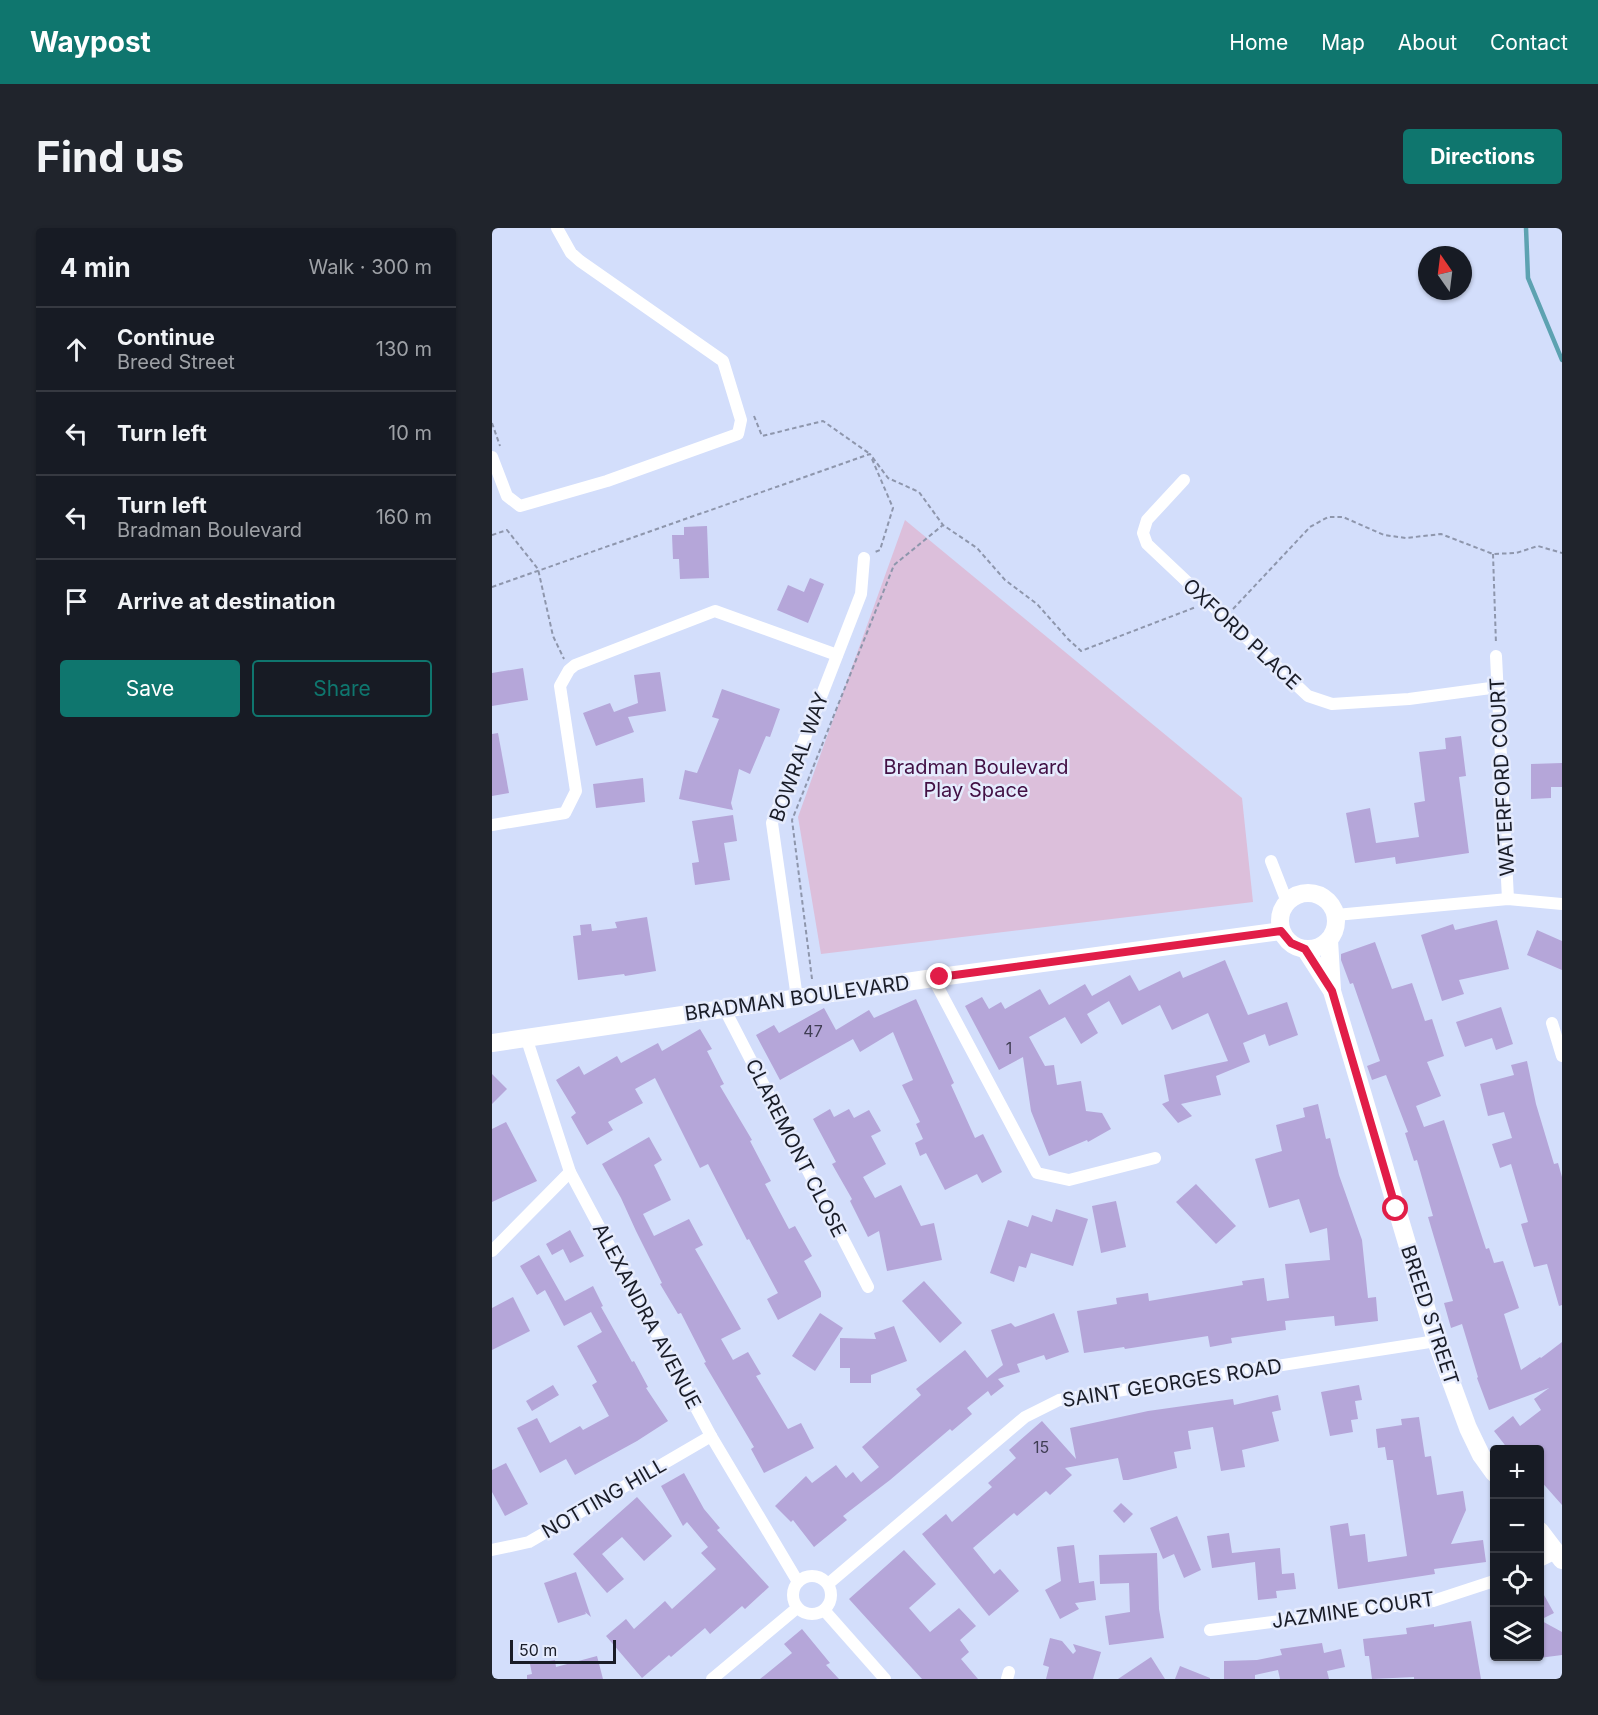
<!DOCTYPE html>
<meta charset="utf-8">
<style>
:root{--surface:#171b24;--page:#20242c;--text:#f1f3f6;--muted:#9ea1a6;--line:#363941;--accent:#0f766e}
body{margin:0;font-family:Inter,sans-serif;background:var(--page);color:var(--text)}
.controls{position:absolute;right:18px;bottom:18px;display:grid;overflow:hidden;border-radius:6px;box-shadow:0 2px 4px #0004}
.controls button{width:54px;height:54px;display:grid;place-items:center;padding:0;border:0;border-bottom:2px solid var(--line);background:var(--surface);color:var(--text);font:30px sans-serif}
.compass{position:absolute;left:926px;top:18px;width:54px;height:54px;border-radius:50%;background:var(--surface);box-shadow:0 2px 4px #0004;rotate:346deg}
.scale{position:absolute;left:18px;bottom:15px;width:106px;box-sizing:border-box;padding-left:6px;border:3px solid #191c27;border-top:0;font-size:16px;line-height:21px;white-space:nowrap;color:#191c27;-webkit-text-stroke:4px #e5ebfd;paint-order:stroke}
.stop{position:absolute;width:18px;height:18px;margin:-14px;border:4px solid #e11d48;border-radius:50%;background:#fff}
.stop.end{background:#e11d48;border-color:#fff;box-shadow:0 2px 6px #0008}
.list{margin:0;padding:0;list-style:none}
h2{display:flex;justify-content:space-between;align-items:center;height:78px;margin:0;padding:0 24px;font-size:26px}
h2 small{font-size:20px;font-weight:400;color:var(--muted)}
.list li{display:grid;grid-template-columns:39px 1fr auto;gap:18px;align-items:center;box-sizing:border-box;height:84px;padding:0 24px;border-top:2px solid var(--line)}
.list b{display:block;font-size:22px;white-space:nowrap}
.list p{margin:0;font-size:20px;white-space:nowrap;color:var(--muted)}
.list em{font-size:20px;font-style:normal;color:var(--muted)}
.actions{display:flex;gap:12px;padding:18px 24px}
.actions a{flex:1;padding:14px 0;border:2px solid var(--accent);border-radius:6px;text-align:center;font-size:21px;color:var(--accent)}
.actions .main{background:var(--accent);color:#fff}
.icon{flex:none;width:33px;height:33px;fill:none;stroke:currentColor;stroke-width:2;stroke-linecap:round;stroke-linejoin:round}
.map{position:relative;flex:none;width:1070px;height:1451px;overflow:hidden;border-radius:6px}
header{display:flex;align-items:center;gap:36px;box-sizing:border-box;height:84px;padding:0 30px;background:var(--accent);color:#fff}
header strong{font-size:28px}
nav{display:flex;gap:33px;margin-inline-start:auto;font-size:21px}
.intro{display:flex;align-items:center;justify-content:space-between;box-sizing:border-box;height:144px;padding:0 36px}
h1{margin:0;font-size:42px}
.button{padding:15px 27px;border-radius:6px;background:var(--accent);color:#fff;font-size:21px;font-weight:700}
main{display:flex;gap:36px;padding:0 36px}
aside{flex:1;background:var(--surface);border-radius:6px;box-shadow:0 2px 4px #0004}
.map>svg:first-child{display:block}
.green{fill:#dcbfdb}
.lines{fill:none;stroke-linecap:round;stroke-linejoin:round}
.stream{stroke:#5da2b1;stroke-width:4.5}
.building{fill:#b5a6d9}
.path{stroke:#8e96ac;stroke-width:2;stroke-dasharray:4.5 3;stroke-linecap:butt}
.street{stroke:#fff;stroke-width:12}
.secondary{stroke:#fff;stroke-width:18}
.route{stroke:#e11d48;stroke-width:8}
.labels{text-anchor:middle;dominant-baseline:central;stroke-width:5;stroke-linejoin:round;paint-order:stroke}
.number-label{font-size:16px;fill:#403e54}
.street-label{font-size:20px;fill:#191c27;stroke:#e5ebfd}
.park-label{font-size:20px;fill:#421044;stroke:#e5ebfd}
</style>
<header>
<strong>Waypost</strong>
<nav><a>Home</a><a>Map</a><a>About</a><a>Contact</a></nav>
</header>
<div class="intro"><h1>Find us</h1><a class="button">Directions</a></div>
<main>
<aside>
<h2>4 min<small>Walk · 300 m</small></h2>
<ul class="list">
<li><svg class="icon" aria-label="ahead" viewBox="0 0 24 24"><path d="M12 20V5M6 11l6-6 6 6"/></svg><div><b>Continue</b><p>Breed Street</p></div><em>130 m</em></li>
<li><svg class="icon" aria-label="left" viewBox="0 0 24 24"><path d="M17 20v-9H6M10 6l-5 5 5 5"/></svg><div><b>Turn left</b></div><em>10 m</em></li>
<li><svg class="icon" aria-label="left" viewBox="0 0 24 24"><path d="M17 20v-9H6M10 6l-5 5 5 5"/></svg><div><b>Turn left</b><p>Bradman Boulevard</p></div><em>160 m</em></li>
<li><svg class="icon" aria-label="arrive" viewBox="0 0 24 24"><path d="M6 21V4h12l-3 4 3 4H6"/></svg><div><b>Arrive at destination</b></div></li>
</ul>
<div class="actions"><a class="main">Save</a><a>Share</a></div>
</aside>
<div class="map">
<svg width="1070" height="1451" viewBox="0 0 1070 1451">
<rect width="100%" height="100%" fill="#d3defb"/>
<polygon class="green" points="413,292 750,570 761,674 329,726 306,589"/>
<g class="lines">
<polyline class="stream" points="1034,0 1036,50 1070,132"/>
</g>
<g class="building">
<polygon points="215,298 217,350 188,351 187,331 181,331 180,307 192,307 192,299"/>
<polygon points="318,350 332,356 316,395 285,382 296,357 312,364"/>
<polygon points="31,440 36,472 0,478 0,445"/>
<polygon points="168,444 174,483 136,489 142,504 104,518 91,485 118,475 122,484 146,475 142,447"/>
<polygon points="230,461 288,481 278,509 274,508 258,546 247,541 239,575 241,582 187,571 193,542 205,545 227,491 220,489"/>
<polygon points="6,505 17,565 0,568 0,506"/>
<polygon points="969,508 974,548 967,549 977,625 904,636 903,629 863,635 854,585 878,580 884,615 927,609 922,575 933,573 927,524 954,521 953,510"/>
<polygon points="1070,535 1070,559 1059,559 1059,570 1039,571 1039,536"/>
<polygon points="151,550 153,574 104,580 101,556"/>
<polygon points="241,587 245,613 232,615 238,652 203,657 200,635 207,634 200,593"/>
<polygon points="155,689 164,743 133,748 132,746 86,752 81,708 89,707 88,697 99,696 100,703 125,700 123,694"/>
<polygon points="1005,692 1017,741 967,752 972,766 950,773 929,707 961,696 963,702"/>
<polygon points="1045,702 1070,713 1070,742 1035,727"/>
<polygon points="883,714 900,761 920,755 933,793 940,791 952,828 935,834 949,868 924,878 932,899 952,892 994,1021 997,1020 1002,1035 1011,1033 1027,1080 1012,1086 1029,1142 1048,1129 1049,1130 1070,1114 1070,1277 1047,1251 1047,1221 1016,1221 1002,1203 1021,1188 1028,1198 1049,1182 1042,1171 1057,1160 997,1182 985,1150 986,1149 970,1096 959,1100 952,1075 961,1073 936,989 941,988 925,932 922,933 913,905 916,904 894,847 880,852 875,838 888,833 861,755 858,756 849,732 849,726"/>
<polygon points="733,732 756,787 795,774 806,807 777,818 773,806 751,815 758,834 724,848 729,867 689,876 700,888 686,895 670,876 677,873 672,847 736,833 716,785 680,802 668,777 630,797 617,773 595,786 606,805 589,816 573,789 537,809 553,838 562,837 565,857 589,853 594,883 610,885 619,901 596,914 595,912 557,928 539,883 531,829 507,842 473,778 490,769 497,781 509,774 513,781 548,761 557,777 593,756 600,768 638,747 647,763 688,743 691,750"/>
<polygon points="424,771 462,855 459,857 483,910 491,906 510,944 490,955 485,946 453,962 434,925 428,928 423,915 431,911 424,896 428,894 410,857 421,852 401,804 368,824 361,811 288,852 264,807 282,797 287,805 332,780 344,802 377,782 382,790"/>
<polygon points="1009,779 1021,816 1004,822 1000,810 973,819 964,794"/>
<polygon points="208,801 220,821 215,823 232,856 228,858 260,912 258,913 279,953 273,956 297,1001 303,998 320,1028 312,1033 329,1064 329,1069 286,1092 275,1071 286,1065 257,1011 255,1012 216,936 208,940 163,850 143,861 151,875 116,894 121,902 95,917 79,889 84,885 64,852 87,838 92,847 125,828 129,835 166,815 170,823"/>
<polygon points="1035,833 1044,876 1062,936 1066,935 1070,949 1070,1077 1067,1078 1055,1036 1042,1039 1029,996 1036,994 1019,936 1008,940 1000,916 1020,910 1012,884 996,888 988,856 1022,847 1019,837"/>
<polygon points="0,846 15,861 0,876"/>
<polygon points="826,876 834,911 838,910 847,947 870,1012 876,1070 884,1069 886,1093 843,1098 842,1088 793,1093 794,1102 739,1110 740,1115 718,1119 716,1108 633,1121 632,1119 592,1125 585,1083 625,1076 624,1070 656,1065 657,1073 751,1057 750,1053 772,1050 775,1073 797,1070 793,1036 838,1032 835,1000 818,1005 807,971 777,980 763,931 790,923 784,897 813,889 811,880"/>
<polygon points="338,881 342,889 357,881 362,890 377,882 389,903 379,908 394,936 371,949 383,970 409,957 429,998 442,995 450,1032 395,1043 387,1003 376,1009 358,973 360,971 340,936 344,934 321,891"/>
<polygon points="14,894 45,953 0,974 0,901"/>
<polygon points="157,909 170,932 162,937 179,972 151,986 162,1008 197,991 211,1017 203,1021 249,1101 229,1111 241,1132 256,1124 269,1146 264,1148 296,1201 309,1195 322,1220 272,1245 259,1221 262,1219 212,1135 214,1134 189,1085 186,1086 168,1056 170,1055 144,1003 129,970 110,936"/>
<polygon points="704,956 744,998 724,1016 684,974"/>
<polygon points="624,973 634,1019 609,1025 600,978"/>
<polygon points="564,981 596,991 581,1038 539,1025 534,1040 527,1038 522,1054 498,1045 516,992 536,999 540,987 560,994"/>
<polygon points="78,1002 92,1028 78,1035 71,1021 60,1027 54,1016"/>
<polygon points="47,1027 73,1073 101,1058 111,1078 109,1079 140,1134 142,1133 156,1159 154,1160 176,1193 145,1213 83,1247 74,1231 48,1245 25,1200 45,1190 58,1215 88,1198 91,1202 117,1188 100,1157 105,1154 85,1118 110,1104 99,1084 72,1098 53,1062 45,1067 28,1038"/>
<polygon points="432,1053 470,1095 448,1115 410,1073"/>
<polygon points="21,1069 38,1103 0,1122 0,1080"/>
<polygon points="328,1085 351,1100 323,1143 300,1128"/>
<polygon points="562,1085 577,1124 554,1132 552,1127 525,1136 528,1144 506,1151 512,1158 499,1168 496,1163 475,1180 480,1186 460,1203 458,1201 398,1252 351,1288 355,1292 322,1319 301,1292 299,1294 283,1278 314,1248 320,1255 344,1237 354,1250 361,1244 369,1254 387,1239 370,1219 429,1167 424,1161 473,1122 495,1150 511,1137 499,1102 519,1095 523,1099"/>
<polygon points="402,1098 415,1133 379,1147 379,1155 358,1155 358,1140 348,1140 348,1110 384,1111 382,1105"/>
<polygon points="61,1157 67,1167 40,1183 34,1173"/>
<polygon points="867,1157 870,1172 863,1173 866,1191 859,1192 861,1204 838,1208 829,1164"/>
<polygon points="786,1167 789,1182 780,1184 787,1213 750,1222 753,1239 729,1243 721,1199 696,1203 699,1221 682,1224 685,1240 636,1252 631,1252 626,1230 573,1240 580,1247 558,1267 554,1263 525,1288 522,1285 481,1320 502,1346 508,1341 527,1363 497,1388 430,1306 454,1286 460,1294 500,1259 496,1255 524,1230 517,1222 550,1193 584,1231 578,1200 656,1183 741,1171 742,1177"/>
<polygon points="927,1189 933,1229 939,1228 945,1267 971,1263 974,1282 959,1316 991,1312 994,1334 942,1341 943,1346 846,1361 838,1298 856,1295 858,1308 873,1306 876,1334 915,1328 901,1232 895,1232 893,1219 886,1220 884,1201 910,1197 909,1191"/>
<polygon points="14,1235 36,1276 13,1288 0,1264 0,1242"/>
<polygon points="192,1245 212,1281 228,1300 225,1302 277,1359 253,1381 250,1378 218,1406 213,1400 179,1429 177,1427 150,1450 114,1408 134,1391 142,1401 173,1373 180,1381 224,1341 209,1325 216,1319 195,1294 191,1298 169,1258"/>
<polygon points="145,1269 180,1308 152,1333 130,1309 110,1326 132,1351 115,1365 81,1326"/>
<polygon points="629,1275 641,1286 632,1295 621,1283"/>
<polygon points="685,1288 709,1342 692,1350 682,1326 671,1331 658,1300"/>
<polygon points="737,1305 740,1325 788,1320 790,1346 802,1345 804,1361 784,1363 785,1370 766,1372 763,1334 720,1340 715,1308"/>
<polygon points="582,1317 587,1355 602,1353 604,1372 583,1375 587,1381 568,1391 553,1362 569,1353 565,1319"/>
<polygon points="412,1322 444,1356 417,1380 438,1404 467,1380 484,1398 468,1412 477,1424 469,1431 486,1451 430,1451 357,1371"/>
<polygon points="665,1325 667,1381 672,1410 617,1417 613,1388 638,1384 637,1355 608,1356 607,1327"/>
<polygon points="84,1344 99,1389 93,1384 94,1386 66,1395 52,1355"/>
<polygon points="1047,1358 1062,1385 1048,1392 1070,1404 1070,1427 1047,1430"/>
<polygon points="979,1393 989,1451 922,1451 922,1449 880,1451 877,1428 873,1428 871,1411 915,1406 914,1400 942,1396 942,1399"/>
<polygon points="310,1401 338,1435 334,1437 347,1451 268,1451 300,1425 292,1416"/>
<polygon points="558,1410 570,1413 581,1426 584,1423 581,1416 609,1424 601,1451 554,1451 557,1439 551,1437"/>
<polygon points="830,1415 832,1425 849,1421 853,1439 835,1443 837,1451 788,1451 786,1442 763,1447 763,1451 732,1451 732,1433 765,1432 790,1427 788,1421"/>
<polygon points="105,1428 111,1451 35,1451 35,1447 40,1446 38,1436 63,1432 64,1439"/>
<polygon points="659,1429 673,1451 626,1451"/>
<polygon points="688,1438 718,1450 718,1451 683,1451"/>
</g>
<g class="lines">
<g class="path">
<polyline points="262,188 270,208 331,193 378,226"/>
<polyline points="0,195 8,218"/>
<polyline points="380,231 401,280 388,322 383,324"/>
<polyline points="0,307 15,302 46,341 61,408 72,431"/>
<polyline points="1001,326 1004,416"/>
<polyline points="0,359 378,226 396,250 427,264 451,297 485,320 513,352 545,376 576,411 589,423 704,379"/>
<polyline points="741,381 818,299 836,289 851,289 892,307 914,310 949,306 1001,326 1024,325 1046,318 1070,325"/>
<polyline points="320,751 300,592 402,337 451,297"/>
</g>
<g class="street">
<polyline points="0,229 15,268 28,278 115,253 246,206 249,192 231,133 88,33 79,25 65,0"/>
<polyline points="692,252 655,292 651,305 655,316 816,468 840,476 917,471 1006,459"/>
<polyline points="1004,428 1016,671"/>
<polyline points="0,597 73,585 84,563 68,458 77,442 83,437 223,383 345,427"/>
<polyline points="779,633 795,674"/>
<polyline points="844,687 1016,671 1070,676"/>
<polyline points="441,750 545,945 577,952 663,930"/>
<polyline points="305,770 280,595 369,366 372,330"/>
<polyline points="232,780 376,1059"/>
<polyline points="1060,795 1070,828"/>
<polyline points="34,809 78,944 219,1208 306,1354"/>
<polyline points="0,1023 78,944"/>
<polyline points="0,1322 37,1314 219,1208"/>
<polyline points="1048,1333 1064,1325"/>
<circle cx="320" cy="1367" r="19"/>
<polyline points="336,1356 533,1189 567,1172 944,1113"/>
<polyline points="332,1382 393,1451"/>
<polyline points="718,1402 941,1373 1002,1353"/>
<polyline points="220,1451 305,1380"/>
<polyline points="515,1451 517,1444"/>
</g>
<g class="secondary">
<circle cx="816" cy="693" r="28"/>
<polyline points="837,712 840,762"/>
<polyline points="813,721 840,763 944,1113 976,1200 989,1227 1002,1245"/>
<polyline points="0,815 448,749 789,703"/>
<polyline points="1048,1303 1070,1332"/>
</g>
</g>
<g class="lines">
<polyline class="route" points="448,749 789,703 799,715 813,721 840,763 904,981"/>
</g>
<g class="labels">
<g class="number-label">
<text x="321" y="803">47</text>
<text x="517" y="820">1</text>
<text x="549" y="1219">15</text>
</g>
<g class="street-label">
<text transform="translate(750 406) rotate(43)">OXFORD PLACE</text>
<text transform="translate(307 529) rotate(-70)">BOWRAL WAY</text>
<text transform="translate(1010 549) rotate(-93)">WATERFORD COURT</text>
<text transform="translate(305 770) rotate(-8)">BRADMAN BOULEVARD</text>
<text transform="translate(304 920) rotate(63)">CLAREMONT CLOSE</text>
<text transform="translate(938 1087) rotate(72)">BREED STREET</text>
<text transform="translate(155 1088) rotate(62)">ALEXANDRA AVENUE</text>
<text transform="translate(680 1155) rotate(-9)">SAINT GEORGES ROAD</text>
<text transform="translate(112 1270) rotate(-30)">NOTTING HILL</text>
<text transform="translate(861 1382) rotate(-8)">JAZMINE COURT</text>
</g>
<g class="park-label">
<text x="484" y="539">Bradman Boulevard<tspan x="484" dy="23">Play Space</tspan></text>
</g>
</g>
</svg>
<div class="controls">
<button>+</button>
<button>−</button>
<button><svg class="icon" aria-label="locate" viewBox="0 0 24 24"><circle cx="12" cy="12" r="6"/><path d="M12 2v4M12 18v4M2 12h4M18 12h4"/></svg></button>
<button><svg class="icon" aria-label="layers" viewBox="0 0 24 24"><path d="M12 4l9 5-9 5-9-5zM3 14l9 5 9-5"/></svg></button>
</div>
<svg class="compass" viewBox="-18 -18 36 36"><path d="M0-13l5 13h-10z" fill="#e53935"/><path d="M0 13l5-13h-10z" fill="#9ea1a6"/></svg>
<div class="scale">50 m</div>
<div class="stop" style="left:904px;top:981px"></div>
<div class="stop end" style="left:448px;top:749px"></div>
</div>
</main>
